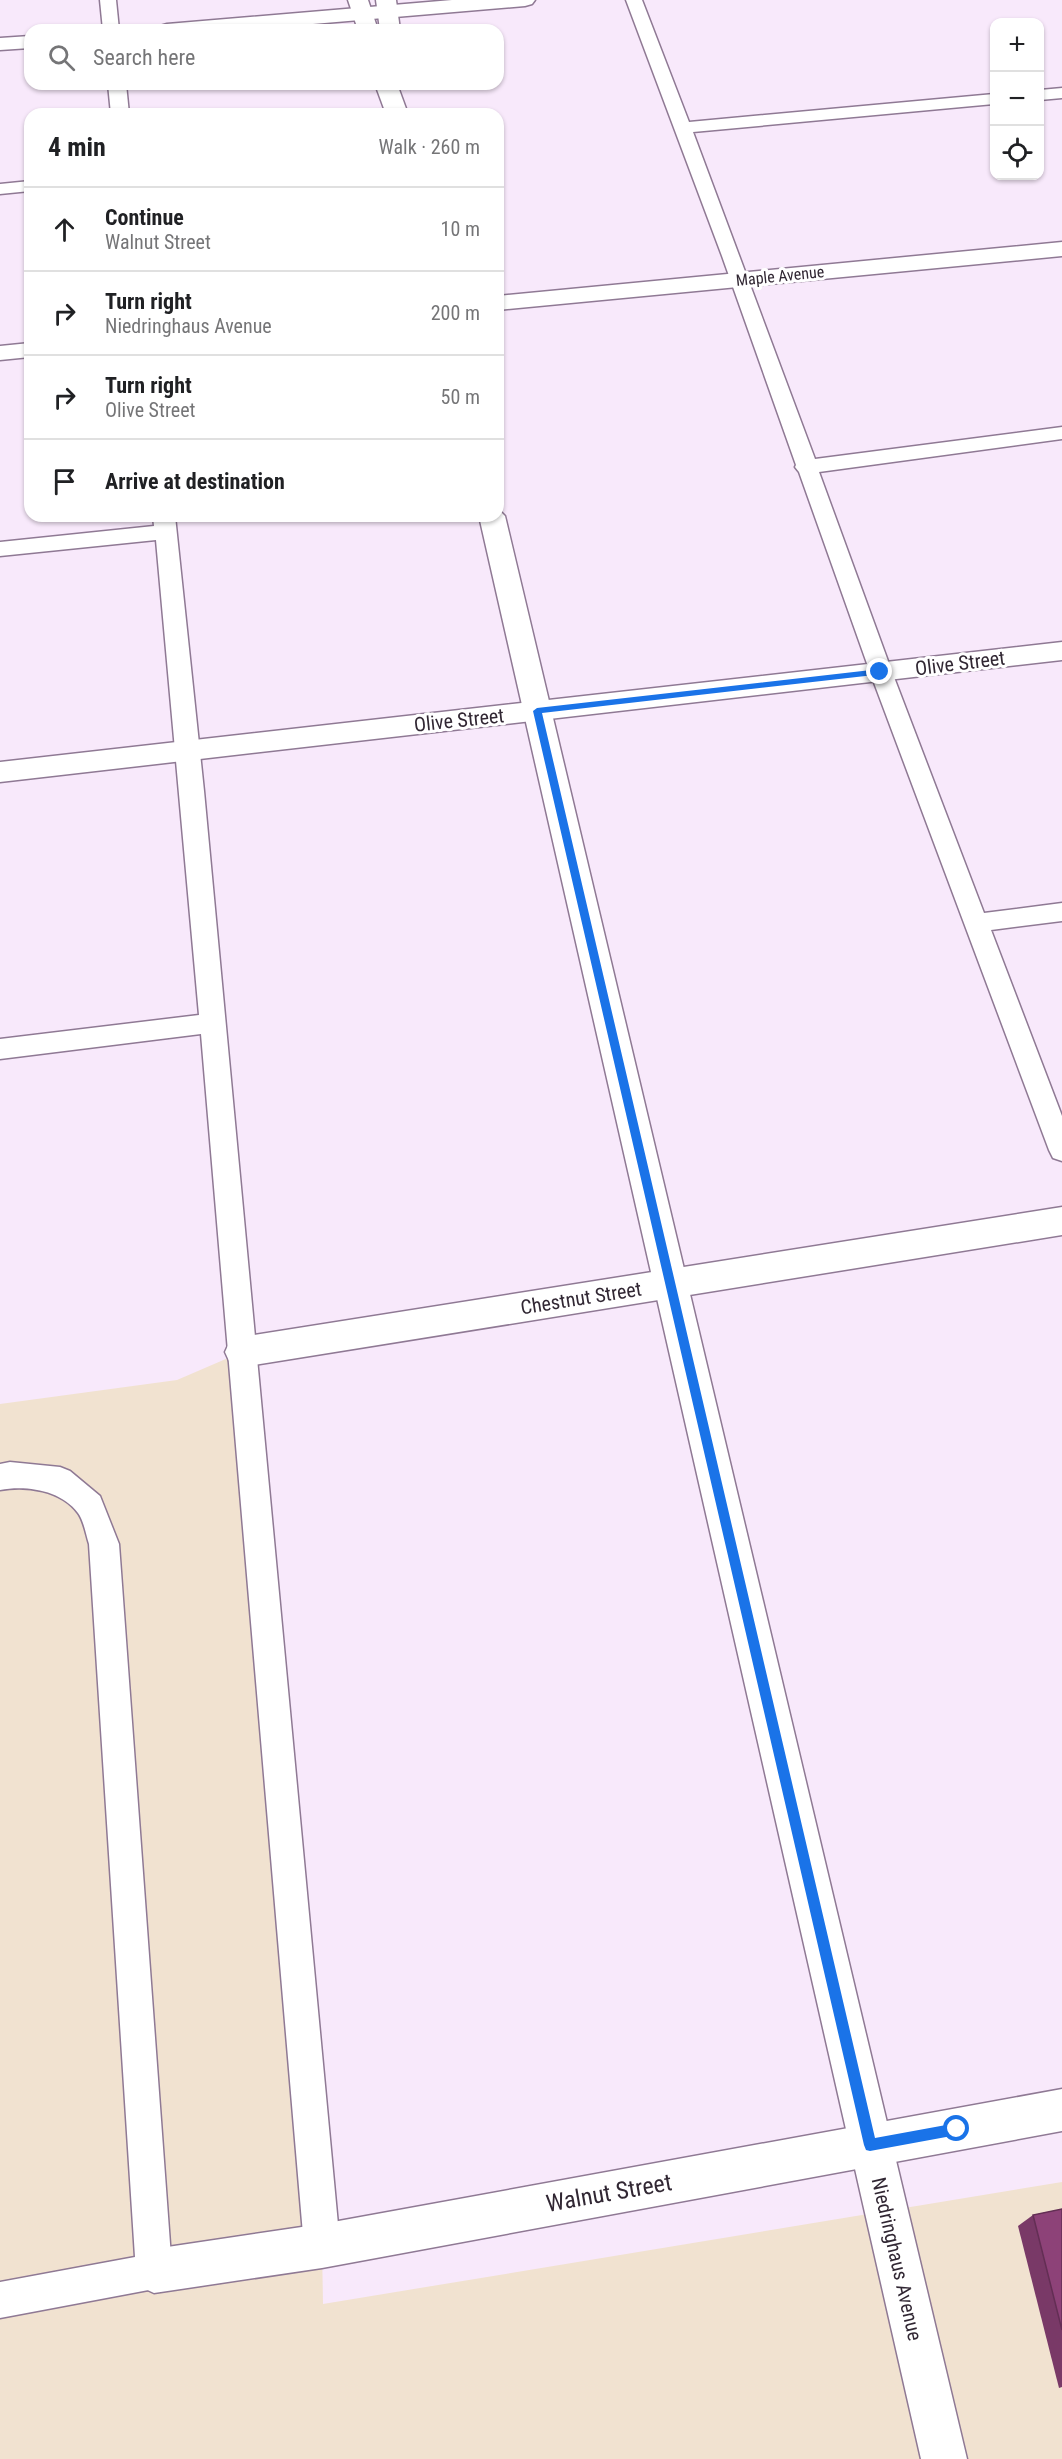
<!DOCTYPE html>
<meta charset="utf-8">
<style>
:root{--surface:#fff;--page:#f2f2f2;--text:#202124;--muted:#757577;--line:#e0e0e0}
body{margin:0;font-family:"Roboto Condensed",sans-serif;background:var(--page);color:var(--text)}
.controls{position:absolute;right:18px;top:18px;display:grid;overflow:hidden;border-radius:12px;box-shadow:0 2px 4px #0004}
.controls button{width:54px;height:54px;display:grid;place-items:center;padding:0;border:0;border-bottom:2px solid var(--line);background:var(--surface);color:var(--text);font:30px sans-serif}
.stop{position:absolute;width:18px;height:18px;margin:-14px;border:4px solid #1a73e8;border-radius:50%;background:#fff}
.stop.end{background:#1a73e8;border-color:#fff;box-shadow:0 2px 6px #0008}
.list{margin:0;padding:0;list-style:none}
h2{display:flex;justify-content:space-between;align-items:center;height:78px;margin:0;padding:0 24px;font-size:26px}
h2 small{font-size:20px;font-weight:400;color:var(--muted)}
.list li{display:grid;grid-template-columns:39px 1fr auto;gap:18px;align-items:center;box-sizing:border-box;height:84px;padding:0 24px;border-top:2px solid var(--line)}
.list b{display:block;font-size:22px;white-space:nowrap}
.list p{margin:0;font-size:20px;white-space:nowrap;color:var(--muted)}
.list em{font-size:20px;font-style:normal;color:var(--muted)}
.icon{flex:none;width:33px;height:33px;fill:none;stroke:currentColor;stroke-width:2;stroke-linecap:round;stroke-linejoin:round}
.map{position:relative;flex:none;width:1062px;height:2459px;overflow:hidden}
.search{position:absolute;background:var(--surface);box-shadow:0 2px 4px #0004;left:24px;top:24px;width:480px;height:66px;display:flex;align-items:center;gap:15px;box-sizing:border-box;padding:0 21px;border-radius:18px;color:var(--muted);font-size:22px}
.panel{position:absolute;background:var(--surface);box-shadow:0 2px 4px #0004;left:24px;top:108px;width:480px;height:414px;border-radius:18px}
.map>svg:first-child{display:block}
.industrial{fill:#f1e2d0}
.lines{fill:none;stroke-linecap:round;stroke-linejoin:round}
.service-casing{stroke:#8f7994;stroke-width:3}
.minor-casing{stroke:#8f7994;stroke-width:3}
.tertiary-casing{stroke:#8f7994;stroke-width:3}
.service{fill:#fff;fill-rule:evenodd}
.minor{fill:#fff;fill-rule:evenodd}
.tertiary{fill:#fff;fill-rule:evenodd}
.wall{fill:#793967}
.building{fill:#8d4278;stroke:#632e54;stroke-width:1.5}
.route{fill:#1a73e8}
.labels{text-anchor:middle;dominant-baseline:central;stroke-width:6;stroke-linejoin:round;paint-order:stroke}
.far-street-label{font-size:16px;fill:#312733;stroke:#fff}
.street-label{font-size:20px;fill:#312733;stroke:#fff}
.near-street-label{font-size:24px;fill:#312733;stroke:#fff}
</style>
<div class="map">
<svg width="1062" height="2459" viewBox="0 0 1062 2459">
<rect width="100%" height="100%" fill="#f8e9fb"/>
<polygon class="industrial" points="242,1352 322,2246 323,2304 1062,2182 1062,2459 0,2459 0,1404 177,1380"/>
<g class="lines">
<defs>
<g id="service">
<polygon points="100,0 116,0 119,30 103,30"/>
<polygon points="626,0 642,0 689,122 994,94 994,104 693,132 815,459 1062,427 1062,439 819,472 892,672 984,913 1062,903 1062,921 991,930 1062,1116 1062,1161 1053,1158 1049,1150 870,672 799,472 795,467 796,465 722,256"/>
<polygon points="108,84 126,84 129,114 111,114"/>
<polygon points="1062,88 1062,98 1040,100 1040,90"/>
<polygon points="30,181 30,191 0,194 0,184"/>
<polygon points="153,516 175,516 204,791 340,2246 335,2259 322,2264 309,2259 304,2246 201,1034 0,1059 0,1039 199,1015 156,540 0,556 0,542 154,526"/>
<path d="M10,1462L60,1467L70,1471L100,1496L119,1544L172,2271L167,2284L154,2289L0,2318V2282L135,2257L89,1544C86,1535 84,1521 78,1513C61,1490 26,1485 0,1490V1464Z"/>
</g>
<g id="minor">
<polygon points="452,0 535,0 532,4 525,6 241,30 157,30 160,26 167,24"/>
<polygon points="30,36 30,48 0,50 0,38"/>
<polygon points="1062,242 1062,256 498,310 498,296"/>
<polygon points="30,343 30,357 0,360 0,346"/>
<polygon points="1062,642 1062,660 0,782 0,762"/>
<polygon points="1062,1207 1062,1235 242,1367 230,1363 225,1352 230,1341 242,1337"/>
<polygon points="1062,2089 1062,2131 322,2268 154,2293 139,2286 132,2271 139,2256 154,2249 322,2224"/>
</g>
<g id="tertiary">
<polygon points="348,0 368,0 378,30 358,30"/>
<polygon points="376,0 396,0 400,30 380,30"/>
<polygon points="375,84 397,84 408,114 386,114"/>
<polygon points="498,509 505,516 967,2459 921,2459 479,516 498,516"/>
</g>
</defs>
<use href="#service" class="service-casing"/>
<use href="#minor" class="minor-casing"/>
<use href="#tertiary" class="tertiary-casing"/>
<use href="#service" class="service"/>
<use href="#minor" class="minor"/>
<use href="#tertiary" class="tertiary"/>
</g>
<polygon class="wall" points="1062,2209 1062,2387 1059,2388 1018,2226 1033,2215"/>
<polygon class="building" points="1062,2209 1062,2330 1033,2215"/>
<polygon class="route" points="880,669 883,670 883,674 542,713 875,2138 957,2123 962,2125 964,2129 962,2134 957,2135 870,2151 866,2150 864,2145 533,711 537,708"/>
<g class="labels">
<g class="far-street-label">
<text transform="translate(780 276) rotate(-6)">Maple Avenue</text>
</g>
<g class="street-label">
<text transform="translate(960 663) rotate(-7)">Olive Street</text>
<text transform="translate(459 720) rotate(-6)">Olive Street</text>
<text transform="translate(581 1298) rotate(-9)">Chestnut Street</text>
<text transform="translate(897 2259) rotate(77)">Niedringhaus Avenue</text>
</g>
<g class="near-street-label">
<text transform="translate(609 2193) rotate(-10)">Walnut Street</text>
</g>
</g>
</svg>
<div class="controls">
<button>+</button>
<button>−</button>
<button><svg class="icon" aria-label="locate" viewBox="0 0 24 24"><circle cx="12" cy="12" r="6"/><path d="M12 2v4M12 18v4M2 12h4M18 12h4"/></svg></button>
</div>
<div class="stop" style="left:957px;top:2129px"></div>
<div class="stop end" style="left:880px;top:672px"></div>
<div class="search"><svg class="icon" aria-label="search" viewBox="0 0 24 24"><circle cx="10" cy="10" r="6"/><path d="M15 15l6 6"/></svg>Search here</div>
<section class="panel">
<h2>4 min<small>Walk · 260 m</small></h2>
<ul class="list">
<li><svg class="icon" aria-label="ahead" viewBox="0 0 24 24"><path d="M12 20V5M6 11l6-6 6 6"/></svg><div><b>Continue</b><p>Walnut Street</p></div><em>10 m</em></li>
<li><svg class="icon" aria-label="right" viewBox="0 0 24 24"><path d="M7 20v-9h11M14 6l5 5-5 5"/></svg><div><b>Turn right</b><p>Niedringhaus Avenue</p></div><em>200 m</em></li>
<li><svg class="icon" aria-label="right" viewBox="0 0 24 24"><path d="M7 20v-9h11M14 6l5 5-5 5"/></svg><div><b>Turn right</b><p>Olive Street</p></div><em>50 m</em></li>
<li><svg class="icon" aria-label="arrive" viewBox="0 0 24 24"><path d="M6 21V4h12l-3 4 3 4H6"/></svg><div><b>Arrive at destination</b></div></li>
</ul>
</section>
</div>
